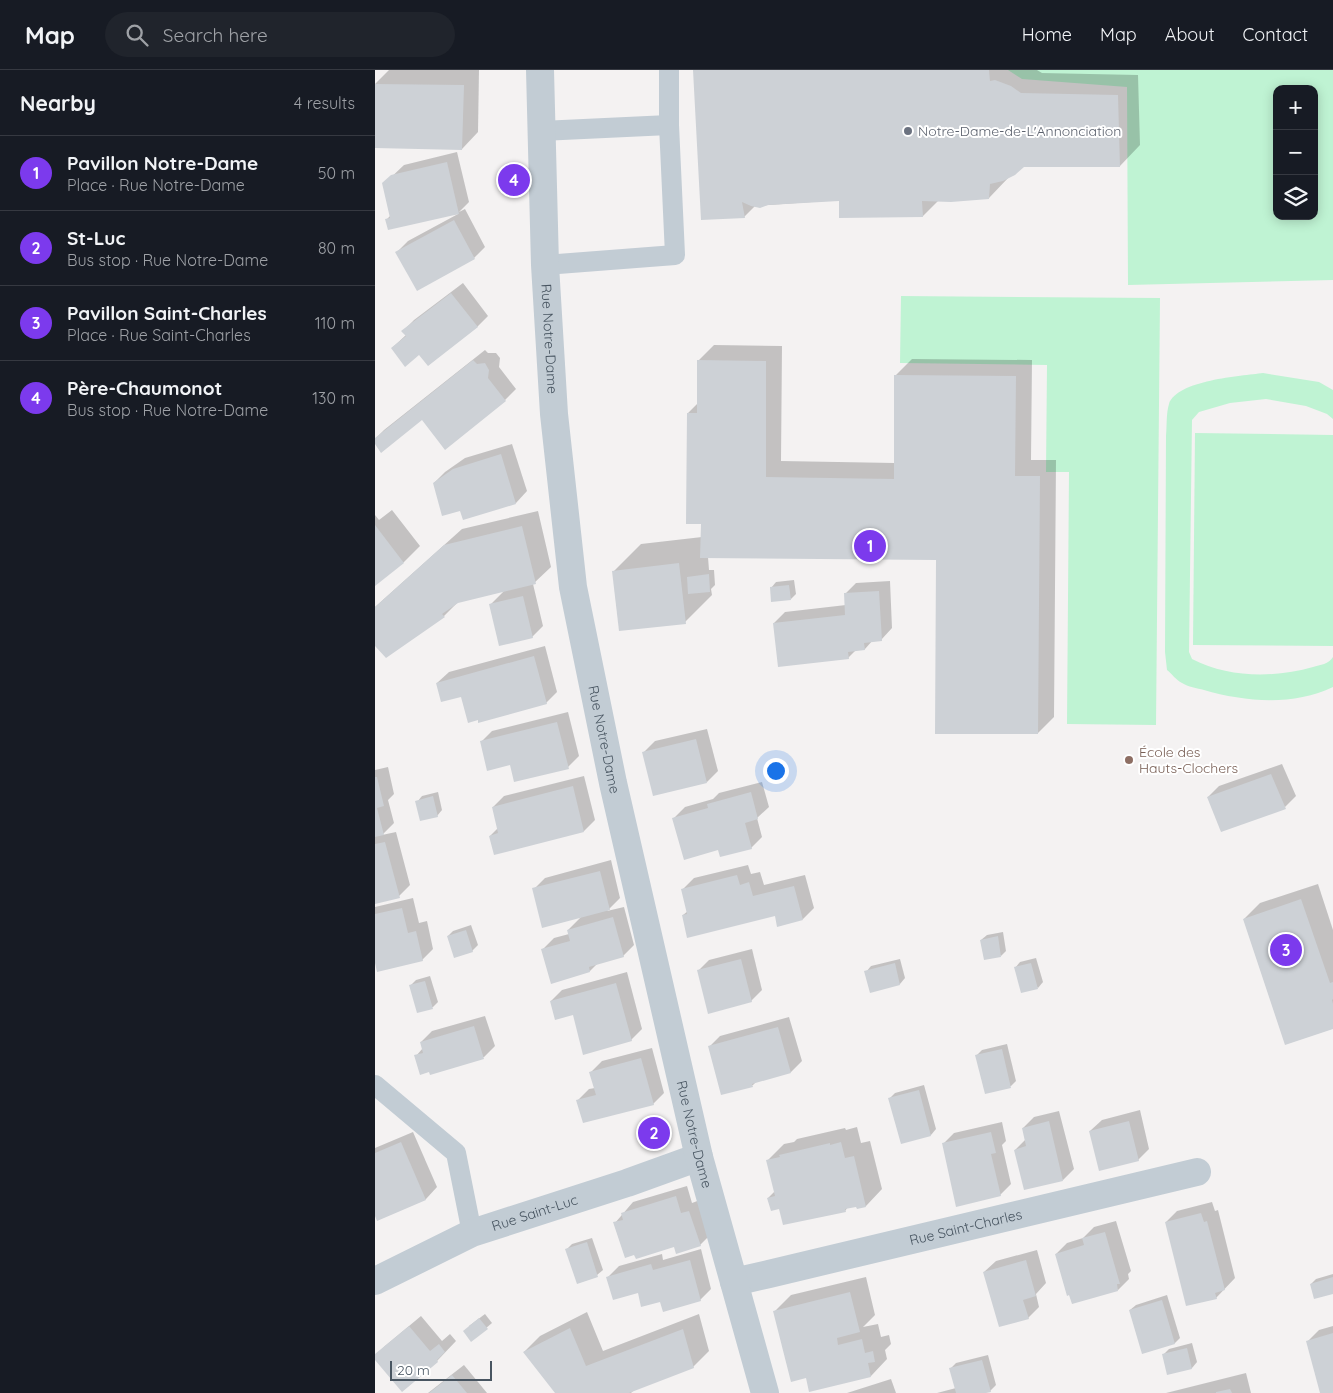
<!DOCTYPE html>
<meta charset="utf-8">
<style>
:root{--surface:#171b24;--page:#20242c;--text:#f1f3f6;--muted:#9ea1a6;--line:#363941;--accent:#7c3aed}
body{margin:0;font-family:Quicksand,sans-serif;background:var(--page);color:var(--text)}
.controls{position:absolute;right:15px;top:15px;display:grid;overflow:hidden;border-radius:10px;box-shadow:0 2px 12px #0003}
.controls button{width:45px;height:45px;display:grid;place-items:center;padding:0;border:0;border-bottom:1px solid var(--line);background:var(--surface);color:var(--text);font:25px sans-serif}
.scale{position:absolute;left:15px;bottom:12px;width:102px;box-sizing:border-box;padding-left:5px;border:2px solid #485561;border-top:0;font-size:14px;line-height:18px;white-space:nowrap;color:#485561;-webkit-text-stroke:4px #fff;paint-order:stroke}
.you{position:absolute;left:400px;top:700px;width:18px;height:18px;margin:-12px;border:4px solid #fff;border-radius:50%;background:#1a73e8;box-shadow:0 0 0 8px #1a73e833}
.badge{display:grid;place-items:center;width:32px;height:32px;border-radius:50%;background:var(--accent);color:#fff;font-size:16px;font-weight:700}
.pin{position:absolute;translate:-50% -50%;border:2px solid #fff;box-shadow:0 1px 5px #0006}
.list{margin:0;padding:0;list-style:none}
h2{display:flex;justify-content:space-between;align-items:center;height:65px;margin:0;padding:0 20px;font-size:21px}
h2 small{font-size:16px;font-weight:400;color:var(--muted)}
.list li{display:grid;grid-template-columns:32px 1fr auto;gap:15px;align-items:center;box-sizing:border-box;height:75px;padding:0 20px;border-top:1px solid var(--line)}
.list b{display:block;font-size:19px;white-space:nowrap}
.list p{margin:0;font-size:16px;white-space:nowrap;color:var(--muted)}
.list em{font-size:16px;font-style:normal;color:var(--muted)}
.icon{flex:none;width:28px;height:28px;fill:none;stroke:currentColor;stroke-width:2;stroke-linecap:round;stroke-linejoin:round}
.map{position:relative;flex:none;width:958px;height:1323px;overflow:hidden}
header{display:flex;align-items:center;gap:30px;box-sizing:border-box;height:70px;padding:0 25px;background:var(--surface);border-bottom:1px solid var(--line)}
header strong{font-size:24px}
nav{display:flex;gap:28px;margin-inline-start:auto;font-size:18px}
.search{width:350px;height:45px;background:var(--page);display:flex;align-items:center;gap:12px;box-sizing:border-box;padding:0 18px;border-radius:28px;color:var(--muted);font-size:19px}
main{display:flex}
aside{flex:1;background:var(--surface)}
.map>svg:first-child{display:block}
.green{fill:#bff3d3;fill-rule:evenodd}
.shadow{fill:#0003}
.building{fill:#cdd1d6}
.lines{fill:none;stroke-linecap:round;stroke-linejoin:round}
.service{stroke:#c2ccd4;stroke-width:20}
.minor{stroke:#c2ccd4;stroke-width:28}
.tertiary{stroke:#c2ccd4;stroke-width:28}
.worship-dot{fill:#6b7280;stroke:#fff;stroke-width:2}
.education-dot{fill:#8d6e63;stroke:#fff;stroke-width:2}
.labels{text-anchor:middle;dominant-baseline:central;stroke-width:4;stroke-linejoin:round;paint-order:stroke}
.worship-label{font-size:14px;fill:#5b616d;stroke:#fff;text-anchor:start}
.street-label{font-size:14px;fill:#485561;stroke:#fff}
.education-label{font-size:14px;fill:#785e54;stroke:#fff;text-anchor:start}
</style>
<header>
<strong>Map</strong>
<div class="search"><svg class="icon" aria-label="search" viewBox="0 0 24 24"><circle cx="10" cy="10" r="6"/><path d="M15 15l6 6"/></svg>Search here</div>
<nav><a>Home</a><a>Map</a><a>About</a><a>Contact</a></nav>
</header>
<main>
<aside>
<h2>Nearby<small>4 results</small></h2>
<ul class="list">
<li><span class="badge">1</span><div><b>Pavillon Notre-Dame</b><p>Place · Rue Notre-Dame</p></div><em>50 m</em></li>
<li><span class="badge">2</span><div><b>St-Luc</b><p>Bus stop · Rue Notre-Dame</p></div><em>80 m</em></li>
<li><span class="badge">3</span><div><b>Pavillon Saint-Charles</b><p>Place · Rue Saint-Charles</p></div><em>110 m</em></li>
<li><span class="badge">4</span><div><b>Père-Chaumonot</b><p>Bus stop · Rue Notre-Dame</p></div><em>130 m</em></li>
</ul>
</aside>
<div class="map">
<svg width="958" height="1323" viewBox="0 0 958 1323">
<rect width="100%" height="100%" fill="#f4f2f2"/>
<g class="green">
<path d="M633,0H958V210L753,215L752,17L647,9ZM902,19H939V146H902Z"/>
<polygon points="526,226 785,228 781,655 692,654 694,402 671,402 672,295 525,293"/>
<path d="M888,303L944,312L958,320V349L952,344L931,336L891,329L855,333L824,342L817,350L814,582L817,589C854,608 899,608 938,597C945,595 954,594 958,587V617C919,636 870,632 829,620C822,618 813,617 807,613C801,610 797,604 792,600L790,582L791,366C792,356 791,344 794,334C802,310 866,306 888,303Z"/>
<polygon points="820,363 958,365 958,576 818,575"/>
</g>
<g class="shadow">
<polygon points="14,0 104,0 103,62 87,79 0,77 0,14"/>
<polygon points="319,0 662,0 667,3 763,5 765,75 745,96 649,95 634,107 614,128 564,130 548,146 465,130 380,136 369,147"/>
<polygon points="82,82 94,132 84,142 90,139 110,177 99,188 22,182 33,171 83,144 11,150 16,145 9,114 29,95"/>
<polygon points="88,213 113,246 102,257 45,284 17,278 31,265 28,261 39,250"/>
<polygon points="339,275 407,276 406,391 520,393 521,305 537,289 657,290 656,390 681,390 679,647 663,663 563,489 333,487 334,500 339,500 340,515 336,519 337,525 310,552 239,501 266,474 327,467 327,452 313,343 323,333 323,291"/>
<polygon points="110,280 113,283 121,283 125,288 124,297 141,319 130,330 47,349 0,372 0,369 9,360"/>
<polygon points="137,374 152,421 141,433 59,413 70,402 90,388"/>
<polygon points="17,440 45,476 29,492 0,514 0,445 4,450"/>
<polygon points="163,441 176,497 158,514 168,556 157,567 115,535 129,521 83,532 69,546 11,587 0,574 0,537 87,459"/>
<polygon points="419,510 421,524 416,529 396,518 401,512"/>
<polygon points="515,511 517,558 506,570 498,570 490,579 481,580 473,588 399,553 410,542 471,535 470,524 481,513"/>
<polygon points="170,576 182,622 171,633 87,626 62,613 74,602"/>
<polygon points="193,642 204,686 193,697 136,694 106,672 117,661"/>
<polygon points="332,659 343,701 332,712 269,682 280,671"/>
<polygon points="907,694 921,726 910,737 833,727 844,716"/>
<polygon points="13,697 19,724 13,730 19,753 7,765 21,762 35,815 24,826 0,833 0,700"/>
<polygon points="209,706 220,750 209,761 115,766 123,758 118,737 129,726"/>
<polygon points="387,712 394,737 382,748 387,767 376,778 344,779 299,748 310,737 338,729 344,723"/>
<polygon points="63,722 67,740 62,746 42,732 47,726"/>
<polygon points="236,790 245,828 232,841 249,837 259,875 248,886 223,893 215,901 168,879 179,868 194,864 193,860 207,846 159,819 170,808"/>
<polygon points="373,795 376,804 385,802 389,815 430,805 439,838 428,849 401,845 308,845 313,841 308,819 319,808"/>
<polygon points="943,814 958,860 958,958 911,973 869,849 885,833"/>
<polygon points="38,828 44,853 52,851 58,879 47,890 0,888 0,837"/>
<polygon points="96,855 103,875 97,881 73,866 78,861"/>
<polygon points="628,862 631,881 626,886 606,870 612,865"/>
<polygon points="377,879 387,920 376,931 323,901 334,890"/>
<polygon points="661,888 668,912 663,918 640,898 645,892"/>
<polygon points="525,889 530,908 525,914 496,921 491,902 496,896"/>
<polygon points="252,902 267,959 256,970 199,944 176,931 187,920"/>
<polygon points="55,906 63,932 58,937 43,942 35,916 41,910"/>
<polygon points="110,946 120,976 109,987 56,1003 41,986 48,978 46,972 57,961"/>
<polygon points="414,947 427,991 416,1002 382,1011 378,1015 347,1024 334,977 345,966"/>
<polygon points="632,974 641,1011 636,1016 611,1022 602,985 607,980"/>
<polygon points="277,978 289,1023 278,1034 203,1030 214,1019 220,1018 216,1002 227,991"/>
<polygon points="549,1015 561,1059 556,1065 526,1072 515,1028 520,1023"/>
<polygon points="765,1040 774,1079 763,1090 715,1061 727,1050"/>
<polygon points="684,1041 699,1099 688,1110 640,1080 651,1069 648,1058 659,1047"/>
<polygon points="627,1052 631,1071 627,1075 636,1114 625,1125 568,1074 579,1063"/>
<polygon points="482,1057 486,1073 495,1071 507,1119 491,1136 482,1136 473,1137 470,1141 405,1137 393,1128 400,1121 393,1090 409,1074 419,1072 422,1069 470,1058 471,1060"/>
<polygon points="38,1062 62,1117 51,1129 3,1149 0,1143 0,1078"/>
<polygon points="312,1116 317,1133 325,1130 336,1164 325,1175 300,1176 240,1153 258,1132"/>
<polygon points="837,1132 840,1141 843,1140 860,1208 841,1228 791,1152 802,1141"/>
<polygon points="741,1151 756,1201 753,1204 754,1209 743,1220 681,1184 692,1173 708,1168 719,1157"/>
<polygon points="217,1168 228,1200 222,1205 192,1179 197,1174"/>
<polygon points="326,1179 336,1219 325,1230 286,1230 233,1207 244,1196 287,1184 288,1190"/>
<polygon points="662,1180 671,1213 661,1224 664,1237 653,1248 609,1202 621,1191"/>
<polygon points="958,1204 958,1223 940,1228 936,1214 941,1209"/>
<polygon points="491,1207 500,1245 488,1257 503,1254 506,1267 514,1265 516,1274 510,1280 512,1289 496,1306 432,1307 399,1242 416,1225"/>
<polygon points="792,1225 805,1268 800,1273 768,1283 755,1240 761,1235"/>
<polygon points="212,1242 228,1281 324,1244 334,1281 318,1297 260,1319 256,1323 182,1323 149,1282 165,1266"/>
<polygon points="110,1244 117,1253 97,1270 94,1256"/>
<polygon points="46,1246 67,1271 75,1264 81,1271 62,1291 0,1288 0,1286 10,1276"/>
<polygon points="958,1256 958,1322 947,1323 933,1271 944,1260"/>
<polygon points="817,1273 822,1292 817,1298 793,1304 788,1285 794,1279"/>
<polygon points="613,1285 621,1315 615,1321 605,1323 562,1323 581,1318 576,1298 581,1293"/>
<polygon points="89,1295 112,1323 53,1323"/>
<polygon points="871,1303 876,1323 791,1323"/>
<polygon points="516,1309 521,1323 472,1323"/>
</g>
<g class="building">
<polygon points="318,0 614,0 615,11 620,10 636,16 646,23 743,25 745,97 649,97 640,105 628,111 615,114 614,129 576,132 547,131 548,147 464,148 464,131 393,135 385,138 376,136 367,132 370,148 326,150"/>
<polygon points="0,14 89,15 87,80 0,78"/>
<polygon points="72,92 84,144 13,160 10,149 15,148 7,113 16,105"/>
<polygon points="79,150 100,189 42,221 20,182"/>
<polygon points="76,223 103,257 53,296 44,285 30,297 16,278 31,266 26,261"/>
<polygon points="98,290 102,294 110,293 114,300 113,308 131,331 70,380 47,350 6,383 0,374 0,368"/>
<polygon points="322,290 391,291 391,407 519,409 519,305 641,306 640,406 665,406 663,664 560,664 561,490 325,488 326,454 311,454 312,343 322,343"/>
<polygon points="126,384 141,434 88,450 85,441 67,446 58,413 78,399"/>
<polygon points="0,455 29,493 0,516"/>
<polygon points="147,456 161,514 83,533 67,544 70,547 11,588 0,576 0,537 69,475"/>
<polygon points="304,493 311,554 244,561 237,501"/>
<polygon points="334,504 335,522 313,524 312,507"/>
<polygon points="414,515 416,530 396,532 395,517"/>
<polygon points="504,521 507,571 489,573 490,580 473,582 474,589 403,597 398,553 470,545 469,523"/>
<polygon points="148,526 158,568 124,576 114,534"/>
<polygon points="159,586 172,634 103,653 103,650 93,653 86,627 66,632 61,613"/>
<polygon points="182,652 194,699 139,712 135,695 112,701 105,671"/>
<polygon points="321,669 332,713 278,726 267,682"/>
<polygon points="896,704 911,739 846,762 832,727"/>
<polygon points="0,707 2,707 9,736 2,738 9,765 0,767"/>
<polygon points="198,716 209,762 119,785 114,766 123,763 117,737"/>
<polygon points="376,722 383,749 370,753 377,779 345,787 343,780 309,790 297,748 333,738 332,734"/>
<polygon points="58,726 63,747 45,751 40,731"/>
<polygon points="10,772 25,828 0,834 0,774"/>
<polygon points="225,801 235,840 167,858 157,818"/>
<polygon points="362,805 365,815 374,812 378,826 419,816 428,850 402,857 400,846 312,868 307,845 312,844 306,819"/>
<polygon points="926,829 955,913 958,912 958,929 957,930 958,934 958,959 910,975 868,849"/>
<polygon points="27,838 33,863 41,861 48,891 2,902 0,893 0,844"/>
<polygon points="238,847 249,887 214,897 215,902 176,914 166,879 195,871 192,860"/>
<polygon points="91,860 98,882 79,888 72,866"/>
<polygon points="623,866 626,887 609,890 605,870"/>
<polygon points="366,889 377,932 333,944 322,900"/>
<polygon points="520,893 525,915 495,923 489,901"/>
<polygon points="656,893 663,919 646,923 639,897"/>
<polygon points="50,911 58,939 42,943 34,915"/>
<polygon points="241,913 257,971 208,985 198,945 180,950 175,931"/>
<polygon points="99,956 109,989 55,1005 54,1002 45,1005 39,985 48,983 45,972"/>
<polygon points="403,957 416,1003 377,1014 378,1017 346,1025 333,976"/>
<polygon points="627,979 636,1018 610,1024 600,985"/>
<polygon points="266,988 279,1035 208,1053 201,1030 221,1025 214,1002"/>
<polygon points="544,1020 556,1066 526,1074 513,1028"/>
<polygon points="674,1051 688,1111 649,1120 639,1080 651,1076 647,1058"/>
<polygon points="754,1051 764,1091 724,1101 714,1061"/>
<polygon points="616,1062 621,1083 616,1084 626,1126 581,1137 567,1073"/>
<polygon points="26,1072 51,1130 2,1151 0,1146 0,1083"/>
<polygon points="466,1072 470,1088 479,1086 491,1137 482,1139 481,1137 470,1139 471,1142 408,1155 404,1139 396,1141 392,1128 400,1126 391,1090 405,1087 404,1085 455,1073 455,1075"/>
<polygon points="301,1126 306,1143 314,1141 326,1176 301,1184 299,1177 261,1189 259,1185 250,1188 238,1152 248,1150 246,1143"/>
<polygon points="826,1143 829,1152 832,1151 850,1220 840,1223 842,1229 811,1236 790,1152"/>
<polygon points="730,1162 745,1214 742,1214 743,1221 697,1234 694,1225 692,1226 680,1184 709,1175 707,1168"/>
<polygon points="212,1172 223,1207 202,1214 190,1179"/>
<polygon points="315,1190 326,1231 288,1242 285,1232 266,1237 263,1223 238,1230 231,1207 276,1194 278,1200"/>
<polygon points="651,1190 661,1226 648,1230 654,1249 624,1257 608,1202"/>
<polygon points="958,1207 958,1224 939,1229 935,1214"/>
<polygon points="475,1222 485,1262 462,1268 463,1275 487,1269 490,1283 498,1281 500,1292 493,1293 496,1307 434,1322 431,1308 416,1312 398,1241"/>
<polygon points="787,1230 800,1274 767,1284 754,1240"/>
<polygon points="104,1248 113,1259 96,1272 88,1261"/>
<polygon points="34,1256 55,1281 64,1274 70,1282 62,1290 63,1292 27,1322 0,1290 0,1284"/>
<polygon points="195,1258 211,1296 308,1259 319,1298 254,1323 180,1323 148,1282"/>
<polygon points="958,1263 958,1323 945,1323 931,1271"/>
<polygon points="812,1278 817,1299 792,1305 787,1284"/>
<polygon points="607,1290 616,1322 611,1323 581,1323 574,1298"/>
<polygon points="77,1305 92,1323 54,1323"/>
<polygon points="855,1319 857,1323 841,1323 841,1322"/>
</g>
<g class="lines">
<g class="service">
<polyline points="166,61 294,55"/>
<polyline points="170,195 300,185 294,55 294,0"/>
<polyline points="0,1015 81,1083 97,1163"/>
</g>
<g class="minor">
<path id="s1" d="M0,1211L97,1163L252,1113L324,1087"/>
<path id="s2" d="M359,1212L394,1204L822,1102"/>
</g>
<path class="tertiary" id="s3" d="M165,0L170,195L179,344L198,517L238,713L324,1087L390,1323"/>
</g>
<circle class="worship-dot" cx="533" cy="61" r="5"/>
<circle class="education-dot" cx="754" cy="690" r="5"/>
<g class="labels">
<g class="worship-label">
<text x="543" y="61">Notre-Dame-de-L'Annonciation</text>
</g>
<g class="street-label">
<text stroke="none"><textPath href="#s3" startOffset="269">Rue Notre-Dame</textPath></text>
<text stroke="none"><textPath href="#s3" startOffset="674">Rue Notre-Dame</textPath></text>
<text stroke="none"><textPath href="#s3" startOffset="1079">Rue Notre-Dame</textPath></text>
<text stroke="none"><textPath href="#s1" startOffset="174">Rue Saint-Luc</textPath></text>
<text stroke="none"><textPath href="#s2" startOffset="238">Rue Saint-Charles</textPath></text>
</g>
<g class="education-label">
<text x="764" y="682">École des<tspan x="764" dy="16">Hauts-Clochers</tspan></text>
</g>
</g>
</svg>
<div class="controls">
<button>+</button>
<button>−</button>
<button><svg class="icon" aria-label="layers" viewBox="0 0 24 24"><path d="M12 4l9 5-9 5-9-5zM3 14l9 5 9-5"/></svg></button>
</div>
<div class="scale">20 m</div>
<div class="you"></div>
<div class="pin badge" style="left:495px;top:476px">1</div>
<div class="pin badge" style="left:279px;top:1063px">2</div>
<div class="pin badge" style="left:911px;top:880px">3</div>
<div class="pin badge" style="left:139px;top:110px">4</div>
</div>
</main>
